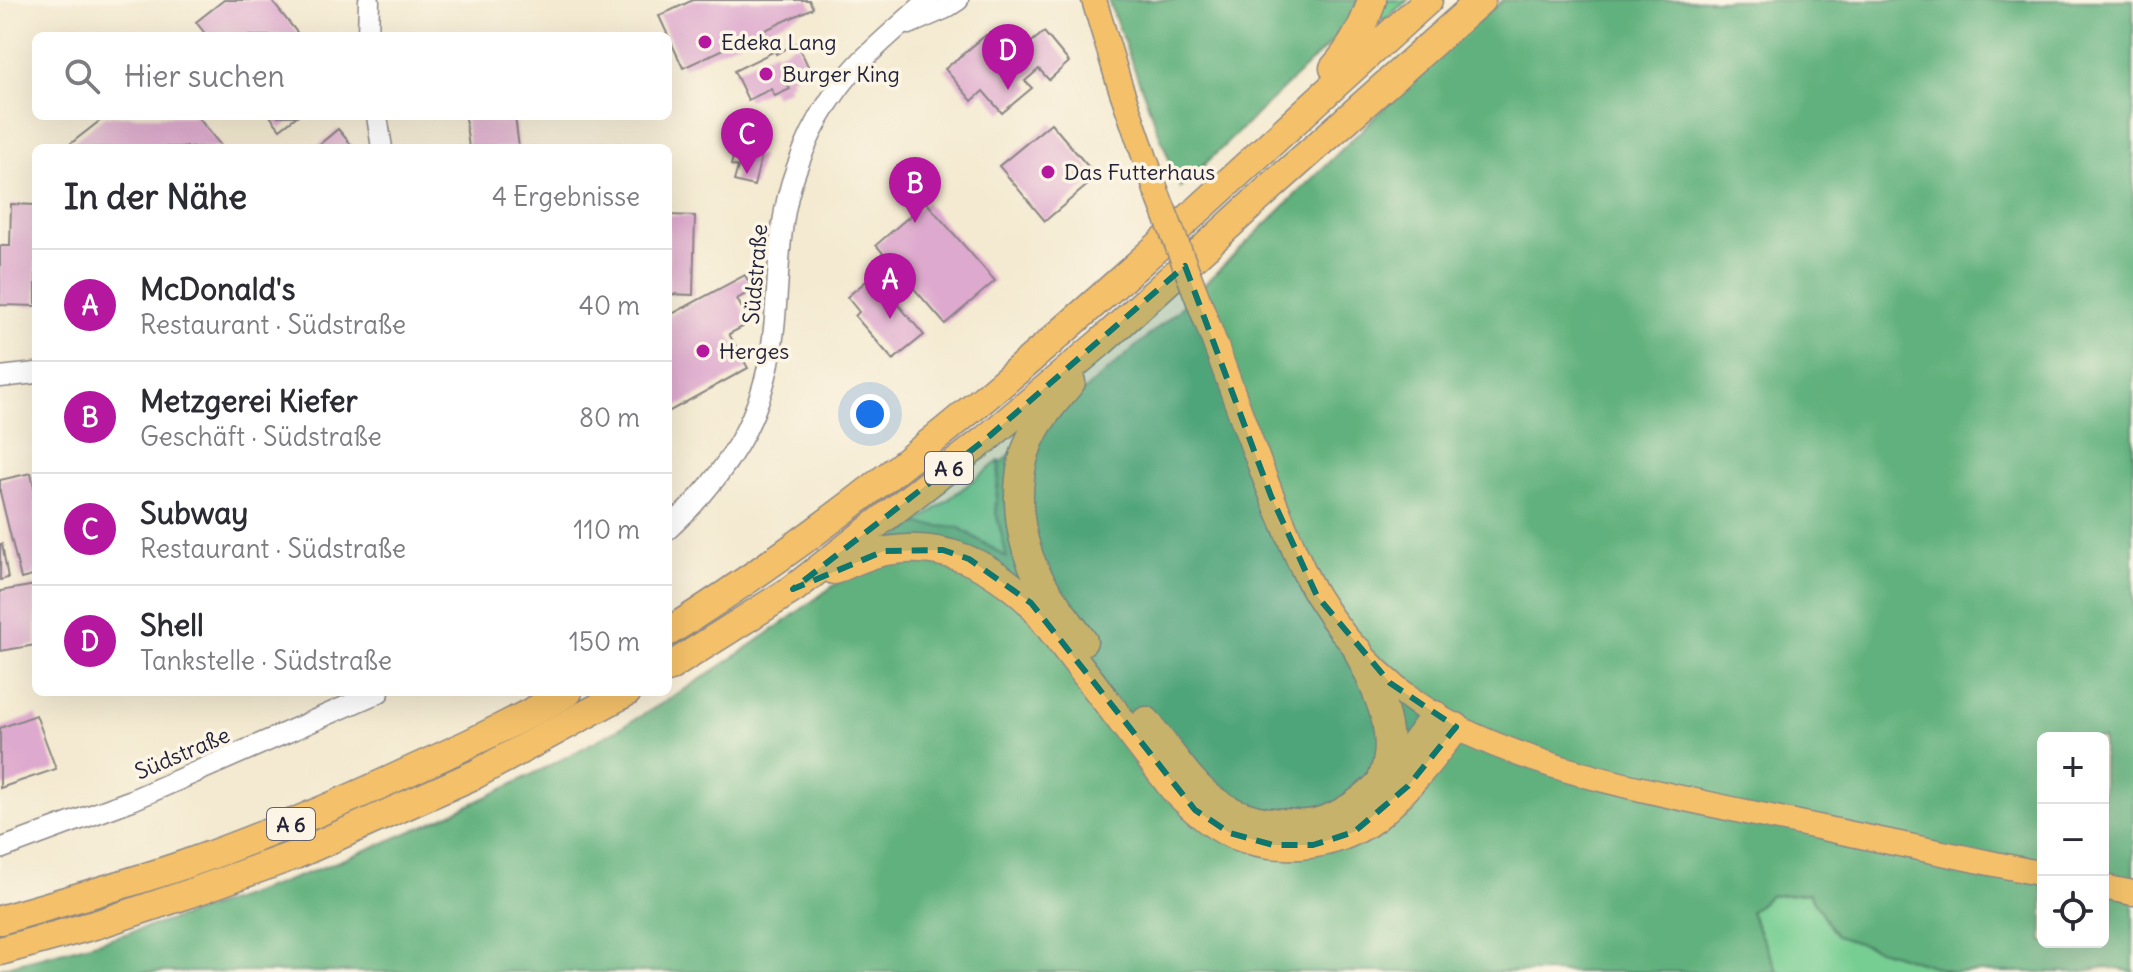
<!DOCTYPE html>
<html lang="de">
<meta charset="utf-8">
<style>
:root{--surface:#fff;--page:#f7f7f7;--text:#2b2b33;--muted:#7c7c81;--line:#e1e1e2;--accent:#b5179e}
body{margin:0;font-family:Delius,sans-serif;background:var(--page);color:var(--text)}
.controls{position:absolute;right:24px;bottom:24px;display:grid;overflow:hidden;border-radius:12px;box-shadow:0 8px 32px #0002}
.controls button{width:72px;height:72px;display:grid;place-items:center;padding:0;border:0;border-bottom:2px solid var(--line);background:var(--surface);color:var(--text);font:40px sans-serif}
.you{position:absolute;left:870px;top:414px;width:28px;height:28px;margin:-20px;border:6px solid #fff;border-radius:50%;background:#1a73e8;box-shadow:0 0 0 12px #1a73e833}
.badge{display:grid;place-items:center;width:52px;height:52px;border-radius:50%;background:var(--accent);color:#fff;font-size:26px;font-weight:700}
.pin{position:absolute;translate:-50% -66px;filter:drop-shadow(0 2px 4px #0008)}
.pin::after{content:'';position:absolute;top:42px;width:28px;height:24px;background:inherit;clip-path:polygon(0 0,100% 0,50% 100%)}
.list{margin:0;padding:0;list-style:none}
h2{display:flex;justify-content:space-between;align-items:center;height:104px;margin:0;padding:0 32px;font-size:34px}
h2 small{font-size:26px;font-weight:400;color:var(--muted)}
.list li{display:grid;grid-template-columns:52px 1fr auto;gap:24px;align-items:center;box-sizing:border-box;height:112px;padding:0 32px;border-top:2px solid var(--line)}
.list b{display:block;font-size:30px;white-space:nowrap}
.list p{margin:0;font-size:26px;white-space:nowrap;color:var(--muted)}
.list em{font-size:26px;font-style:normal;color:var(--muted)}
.icon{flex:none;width:44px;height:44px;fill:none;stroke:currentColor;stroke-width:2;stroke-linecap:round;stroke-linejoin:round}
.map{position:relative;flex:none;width:2133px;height:972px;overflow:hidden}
.search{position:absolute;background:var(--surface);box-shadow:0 8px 32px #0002;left:32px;top:32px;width:640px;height:88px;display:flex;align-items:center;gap:20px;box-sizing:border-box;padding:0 28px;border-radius:12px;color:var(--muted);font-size:30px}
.panel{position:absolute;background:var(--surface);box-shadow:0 8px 32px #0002;left:32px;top:144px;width:640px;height:552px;border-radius:12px}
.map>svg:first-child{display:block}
.green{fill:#77ce93;stroke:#4c7867;stroke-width:2}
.forest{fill:#61b17d;stroke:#426a5c;stroke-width:2;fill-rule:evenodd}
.building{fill:#dea9ce}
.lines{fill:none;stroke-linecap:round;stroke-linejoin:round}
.minor-casing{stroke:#8b8686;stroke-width:23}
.major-casing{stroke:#8b8686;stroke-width:27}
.highway-casing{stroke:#8b8686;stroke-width:31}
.minor{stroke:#fff;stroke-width:20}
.major{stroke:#f4c16a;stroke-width:24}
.highway{stroke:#f4c16a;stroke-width:28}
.major-bridge-casing{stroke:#8b8686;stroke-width:27;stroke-linecap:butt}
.major-bridge{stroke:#f4c16a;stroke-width:24}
.marked{fill:#0f766e;fill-opacity:0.2;stroke:#0f766e;stroke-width:6;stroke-dasharray:16 10;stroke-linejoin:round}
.poi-dot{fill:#b5179e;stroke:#fcf5e5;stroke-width:3}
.labels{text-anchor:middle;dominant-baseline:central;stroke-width:7;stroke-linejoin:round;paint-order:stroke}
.shield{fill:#fcf5e5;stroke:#63616e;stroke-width:2}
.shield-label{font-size:20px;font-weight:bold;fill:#22223b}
.poi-label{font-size:22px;fill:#22223b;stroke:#fcf5e5;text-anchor:start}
.street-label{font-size:22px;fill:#22223b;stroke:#fcf5e5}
</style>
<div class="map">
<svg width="2133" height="972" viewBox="0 0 2133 972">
<rect width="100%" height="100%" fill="#fcf5e5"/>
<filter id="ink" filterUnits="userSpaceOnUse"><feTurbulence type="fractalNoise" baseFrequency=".0125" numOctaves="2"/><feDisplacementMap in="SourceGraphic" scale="16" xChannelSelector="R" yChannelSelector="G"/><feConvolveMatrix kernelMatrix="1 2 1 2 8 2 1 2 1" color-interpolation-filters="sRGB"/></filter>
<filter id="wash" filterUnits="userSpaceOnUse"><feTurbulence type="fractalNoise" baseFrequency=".006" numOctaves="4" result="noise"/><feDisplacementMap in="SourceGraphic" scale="32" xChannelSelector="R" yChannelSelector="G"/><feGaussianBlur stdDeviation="1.8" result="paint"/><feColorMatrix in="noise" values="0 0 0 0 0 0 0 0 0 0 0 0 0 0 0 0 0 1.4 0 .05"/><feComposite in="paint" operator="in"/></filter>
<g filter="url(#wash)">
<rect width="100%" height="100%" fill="#f4ead1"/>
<g class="green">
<polygon points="1381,0 1408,0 1383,21 1378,12"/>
<polygon points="999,461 995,510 1007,557 960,528 916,524"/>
<polygon points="1809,893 1836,936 1952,972 1778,972 1750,912 1769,896"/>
</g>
<g class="forest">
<polygon points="1108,0 1358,0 1349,23 1332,42 1180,188"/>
<path d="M1503,0H2133V972L2107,967L2077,972H1952L1836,936L1809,893L1769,896L1750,912L1778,972H0V968C43,956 86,946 128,933C306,881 483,807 644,714C739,659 827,590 916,524L959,528L1007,558L996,510L1000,463L1176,312L1441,52ZM2043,738H2103V942H2043Z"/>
</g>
<g id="blocks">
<g class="building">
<polygon points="224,0 271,0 300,36 207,36 196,22"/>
<polygon points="693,0 809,0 813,8 683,68 659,16"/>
<polygon points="1044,32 1069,62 1049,80 1039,69 1025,81 1032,88 1002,113 983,91 972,101 945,69 986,35 1013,66 1027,54 1023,49"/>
<polygon points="797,43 809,68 790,78 792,82 787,84 790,89 775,96 771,89 748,100 734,71 775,51 776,54"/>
<polygon points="106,116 197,116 222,147 65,148"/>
<polygon points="270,116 297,116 280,129"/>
<polygon points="465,116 515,116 519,148 469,148"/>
<polygon points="1051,123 1097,177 1045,221 999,166"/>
<polygon points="338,129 354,148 315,148"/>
<polygon points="735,150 761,157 754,186 734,181 738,167 731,165"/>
<polygon points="926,202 995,281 945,324 876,245"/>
<polygon points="11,204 36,205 36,306 0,305 0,246 10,246"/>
<polygon points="668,215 695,216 693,295 668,294"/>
<polygon points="745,275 753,290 737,299 750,323 729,334 748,368 668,412 668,316"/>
<polygon points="870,278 882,293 886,290 924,335 893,360 855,316 859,312 847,297"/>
<polygon points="31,473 36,495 36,575 21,579 0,492 0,480"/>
<polygon points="0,544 2,544 8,578 0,580"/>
<polygon points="36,585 36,645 0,651 0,591"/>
<polygon points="36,715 56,769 0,788 0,728"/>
</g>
</g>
</g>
<g filter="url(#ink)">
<use href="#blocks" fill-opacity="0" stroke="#8b8686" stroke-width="2"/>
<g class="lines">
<defs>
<g id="minor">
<polyline points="909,24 944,9 958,0"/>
<polyline points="368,36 369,0"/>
<polyline points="377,116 382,148"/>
<polyline points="0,377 36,373"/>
<path d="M668,529C726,476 764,417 773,337C780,282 776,223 796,170C812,125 838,81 874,49C892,32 910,17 928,0"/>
<polyline points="0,849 132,800 379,692"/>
</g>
<g id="major">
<polyline points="1094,0 1119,83 1156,190"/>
<path d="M1206,320C1233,390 1256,461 1286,530C1295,552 1304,575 1317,596C1350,650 1399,698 1456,727C1546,772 1649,791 1746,812C1845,833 1944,853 2043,874"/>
<polyline points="2103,887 2133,893"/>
</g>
<g id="highway">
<path d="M1334,68C1352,48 1364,26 1372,0"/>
<path d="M1071,382C1060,396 1047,410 1037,426C1011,469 1015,532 1037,575C1049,597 1068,621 1083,641"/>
<path d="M834,570C850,563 868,554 886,551C945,541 989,564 1031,603L1173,788C1190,805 1209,824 1232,834C1282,854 1341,848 1383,811C1410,786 1433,756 1456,727"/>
<path d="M668,632C948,456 1183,220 1428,0"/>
<path d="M1358,651C1377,691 1401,735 1382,779"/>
<polyline points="668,668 793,589 986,439 1100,343 1272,186 1481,0"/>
<path d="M1146,721C1165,745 1193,789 1219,804C1238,816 1261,822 1283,823C1291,823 1300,825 1308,824C1362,817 1406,757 1435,715"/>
<path d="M0,920C62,902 125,885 186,864C263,837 337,805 410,771C464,747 517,721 568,692"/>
<polyline points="0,951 98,924 191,893 295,855 476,774 627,692"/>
</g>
</defs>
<use href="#minor" class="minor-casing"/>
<use href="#major" class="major-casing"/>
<use href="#highway" class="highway-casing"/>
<use href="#minor" class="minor"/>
<use href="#major" class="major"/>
<use href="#highway" class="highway"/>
<defs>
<polyline id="major-bridge" points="1156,190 1206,320"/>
</defs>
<use href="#major-bridge" class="major-bridge-casing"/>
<use href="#major-bridge" class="major-bridge"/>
</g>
</g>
<path class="marked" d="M1185,266L1271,496L1317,596L1390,683L1456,727L1408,786L1354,832L1313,845H1273L1230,833L1195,810L1031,603L969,559L943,550L884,551L793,589L986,439Z"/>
<g class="poi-dot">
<circle cx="705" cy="42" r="8"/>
<circle cx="766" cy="74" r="8"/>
<circle cx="1048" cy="172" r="8"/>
<circle cx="703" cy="351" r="8"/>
</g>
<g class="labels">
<g class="shield">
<rect x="925" y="452" width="48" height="32" rx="6"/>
<rect x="267" y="808" width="48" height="32" rx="6"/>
</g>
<g class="shield-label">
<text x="949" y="468">A 6</text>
<text x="291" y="824">A 6</text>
</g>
<g class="poi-label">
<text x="721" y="42">Edeka Lang</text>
<text x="782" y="74">Burger King</text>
<text x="1064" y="172">Das Futterhaus</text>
<text x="719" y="351">Herges</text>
</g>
<g class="street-label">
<text transform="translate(755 274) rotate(-85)">Südstraße</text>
<text transform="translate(182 753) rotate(-23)">Südstraße</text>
</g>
</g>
</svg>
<div class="controls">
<button>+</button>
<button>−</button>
<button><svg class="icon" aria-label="locate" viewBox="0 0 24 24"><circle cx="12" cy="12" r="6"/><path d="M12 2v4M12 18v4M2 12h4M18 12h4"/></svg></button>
</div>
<div class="you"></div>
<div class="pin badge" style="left:890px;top:319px">A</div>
<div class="pin badge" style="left:915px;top:223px">B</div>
<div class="pin badge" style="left:747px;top:174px">C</div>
<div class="pin badge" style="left:1008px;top:90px">D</div>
<div class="search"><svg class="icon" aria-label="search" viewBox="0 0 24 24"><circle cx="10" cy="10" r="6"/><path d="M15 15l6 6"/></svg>Hier suchen</div>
<section class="panel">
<h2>In der Nähe<small>4 Ergebnisse</small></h2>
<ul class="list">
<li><span class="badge">A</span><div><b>McDonald's</b><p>Restaurant · Südstraße</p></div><em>40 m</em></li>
<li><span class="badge">B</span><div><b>Metzgerei Kiefer</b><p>Geschäft · Südstraße</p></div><em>80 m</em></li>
<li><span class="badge">C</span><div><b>Subway</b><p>Restaurant · Südstraße</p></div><em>110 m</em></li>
<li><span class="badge">D</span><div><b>Shell</b><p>Tankstelle · Südstraße</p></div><em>150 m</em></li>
</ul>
</section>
</div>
